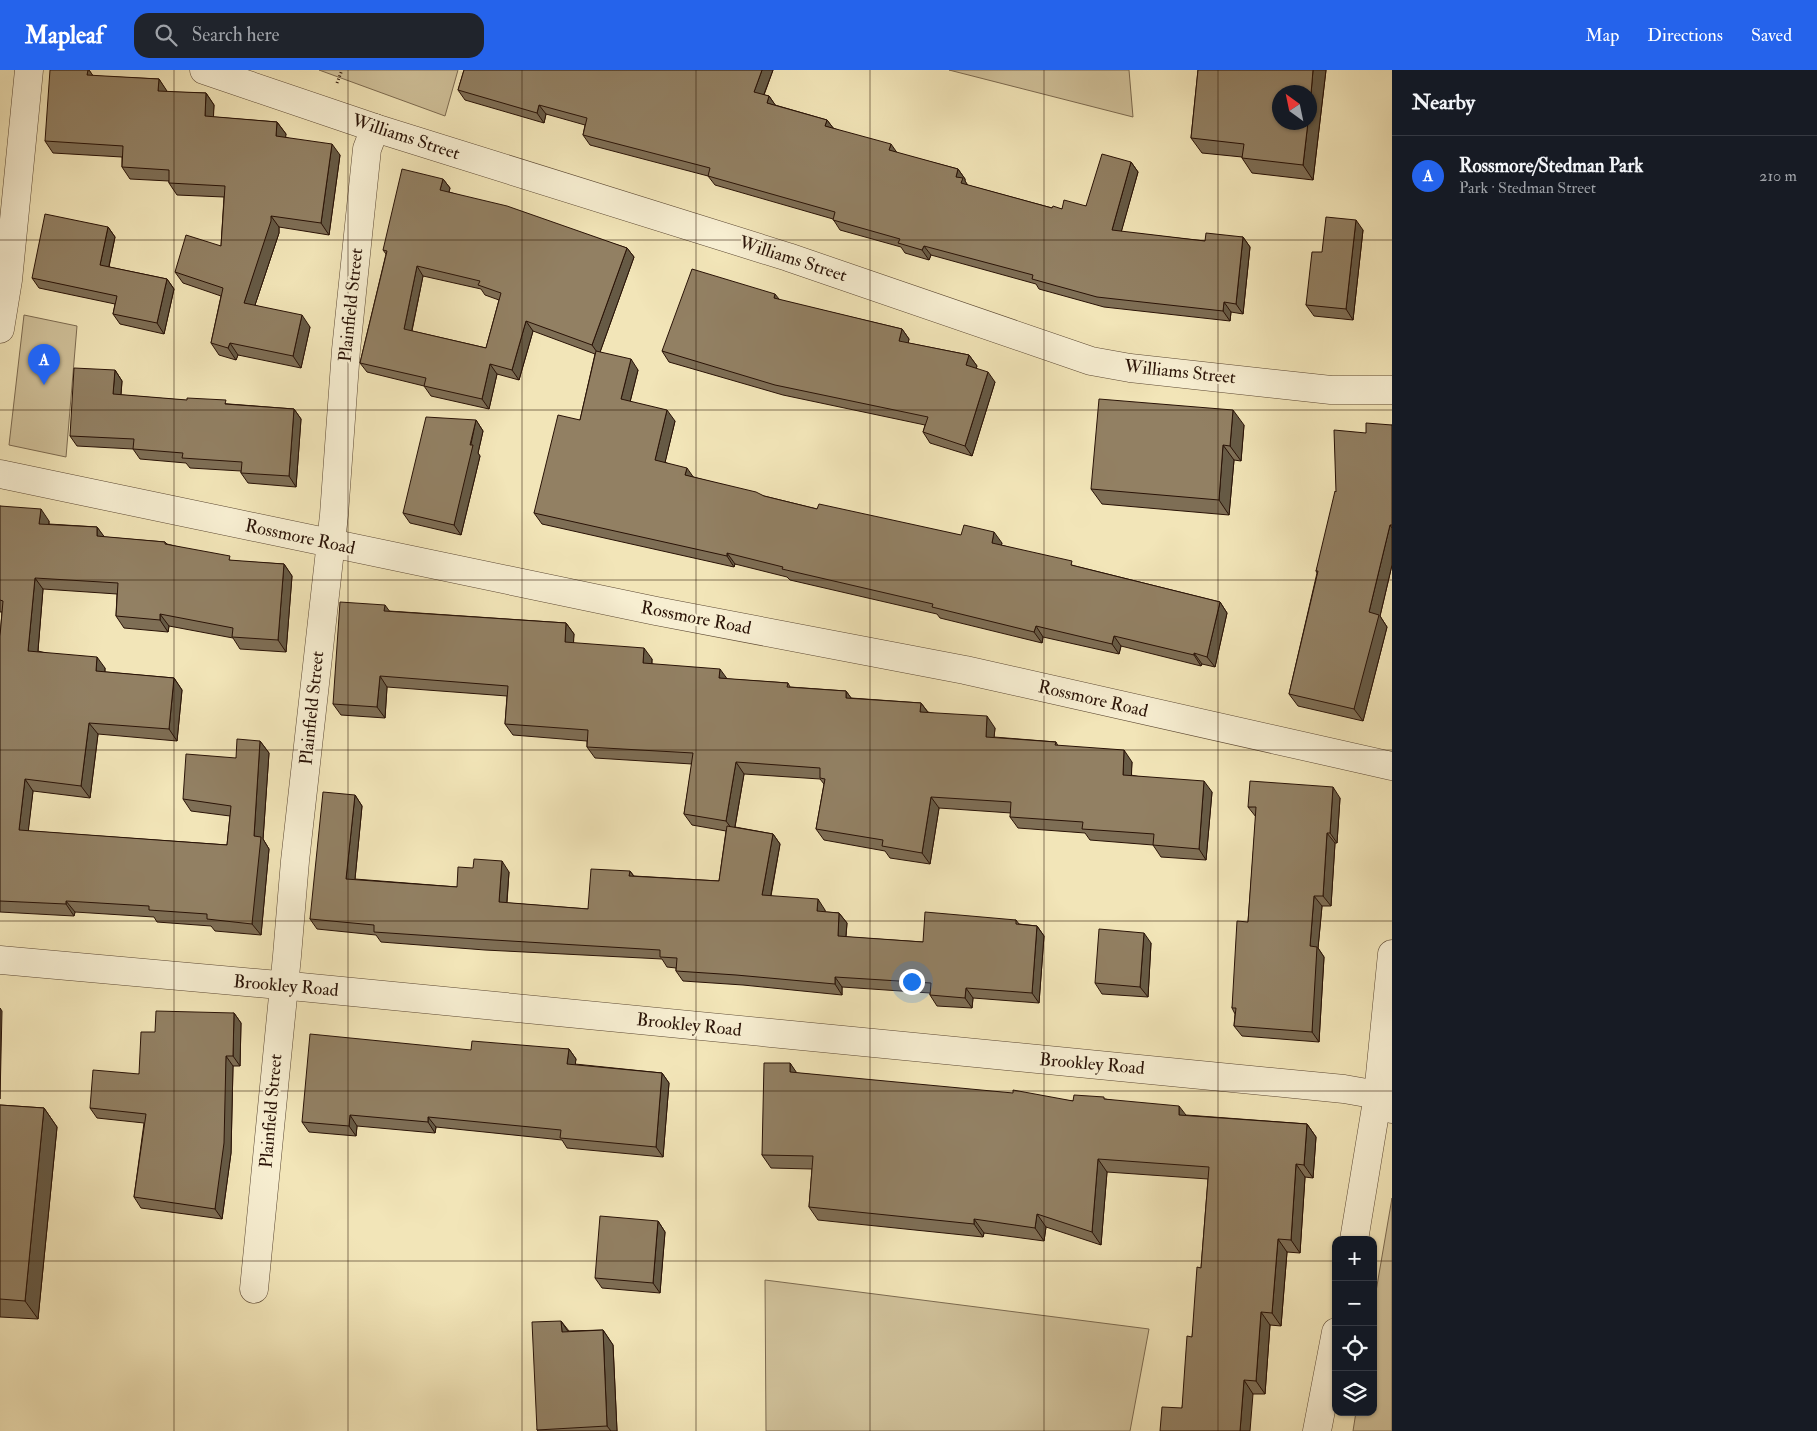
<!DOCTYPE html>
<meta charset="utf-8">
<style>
:root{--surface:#171b24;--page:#20242c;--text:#f1f3f6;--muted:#9ea1a6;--line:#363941;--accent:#2563eb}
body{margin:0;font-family:"IM FELL Double Pica",serif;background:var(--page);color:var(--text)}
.controls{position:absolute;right:15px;bottom:15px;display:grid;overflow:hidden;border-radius:10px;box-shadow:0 1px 4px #0004}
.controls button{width:45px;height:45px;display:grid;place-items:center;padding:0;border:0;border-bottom:1px solid var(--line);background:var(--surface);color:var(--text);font:25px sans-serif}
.compass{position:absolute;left:1272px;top:15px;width:45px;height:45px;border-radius:50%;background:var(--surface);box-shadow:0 1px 4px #0004;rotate:327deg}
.you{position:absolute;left:911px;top:911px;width:18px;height:18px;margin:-12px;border:4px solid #fff;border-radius:50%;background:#1a73e8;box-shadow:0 0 0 8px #1a73e833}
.badge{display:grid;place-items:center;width:32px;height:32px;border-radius:50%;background:var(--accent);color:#fff;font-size:16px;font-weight:700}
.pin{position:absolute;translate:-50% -41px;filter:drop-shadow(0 1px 2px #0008)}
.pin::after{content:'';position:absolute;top:26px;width:18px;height:15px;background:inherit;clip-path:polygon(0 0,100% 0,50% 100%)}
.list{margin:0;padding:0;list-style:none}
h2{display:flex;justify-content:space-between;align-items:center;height:65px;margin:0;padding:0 20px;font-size:21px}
h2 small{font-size:16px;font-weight:400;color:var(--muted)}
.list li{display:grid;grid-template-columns:32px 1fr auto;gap:15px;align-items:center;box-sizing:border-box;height:80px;padding:0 20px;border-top:1px solid var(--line)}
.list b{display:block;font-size:19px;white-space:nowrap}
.list p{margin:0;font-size:16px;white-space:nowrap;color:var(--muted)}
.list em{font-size:16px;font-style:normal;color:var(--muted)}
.icon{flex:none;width:28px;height:28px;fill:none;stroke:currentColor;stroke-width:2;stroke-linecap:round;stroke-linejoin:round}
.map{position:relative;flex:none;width:1392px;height:1361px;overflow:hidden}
header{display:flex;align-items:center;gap:30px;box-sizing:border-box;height:70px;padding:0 25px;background:var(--accent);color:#fff}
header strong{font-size:24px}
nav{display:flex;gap:28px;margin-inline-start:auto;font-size:18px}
.search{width:350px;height:45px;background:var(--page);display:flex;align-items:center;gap:12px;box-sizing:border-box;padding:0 18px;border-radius:15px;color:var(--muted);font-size:19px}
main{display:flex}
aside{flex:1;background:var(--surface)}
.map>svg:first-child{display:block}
.green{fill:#d0c19a;stroke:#7c6a50}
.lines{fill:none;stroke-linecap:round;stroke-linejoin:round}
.minor-casing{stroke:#5b4732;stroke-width:29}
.path{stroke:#291206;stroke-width:3;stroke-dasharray:1 2.5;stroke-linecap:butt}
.minor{stroke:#f7eed1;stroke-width:28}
.wall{fill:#7e6e55;stroke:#291206;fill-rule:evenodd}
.shaded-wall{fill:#665a45;stroke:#291206}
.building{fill:#928063;stroke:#291206;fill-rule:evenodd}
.grid{fill:none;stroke:#291206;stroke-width:1;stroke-opacity:0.55}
.labels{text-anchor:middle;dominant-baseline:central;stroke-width:4.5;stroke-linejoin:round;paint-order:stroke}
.street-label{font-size:18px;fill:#291206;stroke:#f7eed1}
</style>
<header>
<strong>Mapleaf</strong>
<div class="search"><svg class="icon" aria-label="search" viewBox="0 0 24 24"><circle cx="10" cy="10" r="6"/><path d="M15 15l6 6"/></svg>Search here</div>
<nav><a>Map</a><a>Directions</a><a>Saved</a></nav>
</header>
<main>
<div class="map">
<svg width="1392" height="1361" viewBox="0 0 1392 1361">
<rect width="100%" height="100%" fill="#f2e5b8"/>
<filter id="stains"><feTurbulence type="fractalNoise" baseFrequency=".004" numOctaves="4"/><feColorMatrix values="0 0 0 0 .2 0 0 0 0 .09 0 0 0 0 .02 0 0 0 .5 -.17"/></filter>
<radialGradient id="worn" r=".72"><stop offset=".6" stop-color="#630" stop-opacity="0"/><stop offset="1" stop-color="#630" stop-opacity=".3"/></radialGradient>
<g class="green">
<polygon points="319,0 458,0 445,46"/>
<polygon points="949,0 1129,0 1133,47"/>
<polygon points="24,245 77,256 66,387 9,375"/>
<polygon points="1392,1128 1392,1361 1353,1361 1356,1342 1373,1342 1373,1239"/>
<polygon points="765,1210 1149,1259 1130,1361 766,1361"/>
</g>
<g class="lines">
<defs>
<g id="minor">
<polyline points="204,0 375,58 788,187 1091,291 1130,298 1331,320 1392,320"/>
<polyline points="0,259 8,210 29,0"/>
<polyline points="0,404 656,541 965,600 1392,696"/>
<polyline points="0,890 301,917 1344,1019 1378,1025 1392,1039"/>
<polyline points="1354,1170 1378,1025 1392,884"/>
<polyline points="254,1219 287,886 295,791 334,445 346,280 367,79 375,58"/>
<polyline points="1317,1361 1336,1262"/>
</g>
</defs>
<use href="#minor" class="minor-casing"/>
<polyline class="path" points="337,13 342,0"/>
<use href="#minor" class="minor"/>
</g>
<g class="wall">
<polygon points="89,0 93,6 159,9 167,22 206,23 214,35 213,47 277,52 286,64 285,67 340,85 329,165 279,157 279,163 255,235 310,257 301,298 238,285 236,290 219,285 211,273 221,226 183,213 175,202 221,176 224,127 177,125 169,113 169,111 130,109 122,97 122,87 53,83 45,71"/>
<polygon points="464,0 773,0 764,25 769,26 775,35 827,50 833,58 897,83 958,99 965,109 965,111 967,115 1052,138 1062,139 1086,136 1131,92 1138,102 1121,162 1205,171 1243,167 1250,177 1243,244 1231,242 1230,251 1104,237 1039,219 1036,214 931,185 929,190 905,183 901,177 840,160 833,149 715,115 708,106 590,75 583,65 585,55 546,44 544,53 465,30 458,20"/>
<polygon points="1198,0 1326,0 1313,110 1252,103 1242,88 1242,87 1202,83 1191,68"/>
<path d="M443,109L450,118L449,122L627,178L634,187L600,282L638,300L630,332L675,351L665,392L693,407L764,426L817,439L1002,473L1001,475L1075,496L1220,532L1227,543L1215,597L1202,594L1201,596L1121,576L1119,584L1043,567L1042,573L940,548L937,544L790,510L787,507L735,494L734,497L542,454L534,443L580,350L595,284L533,261L519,310L497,304L489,339L431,326L424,316L367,302L360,293L386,184L383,180ZM423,206L481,219L485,225L499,230L486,278L412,261Z"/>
<polygon points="108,157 115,167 109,197 167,209 174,219 164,264 120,254 113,244 115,234 39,218 32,208"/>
<polygon points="1363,160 1353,250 1314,246 1306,235 1322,182"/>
<polygon points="779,230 902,259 909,269 908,273 969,285 977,296 976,298 995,312 972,386 930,373 923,362 925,355 783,325 669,292 662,281"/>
<polygon points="115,300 122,311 121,325 229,334 294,339 301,349 296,417 248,413 241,403 241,401 190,398 186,393 140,389 133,379 77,376 70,366"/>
<polygon points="476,350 483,361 478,383 480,386 461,465 410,453 403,443"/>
<polygon points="1244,355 1241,391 1234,390 1229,445 1102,434 1091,419"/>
<polygon points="1392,355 1392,495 1380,546 1387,557 1363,651 1298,636 1289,624 1317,503 1316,501 1366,363"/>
<polygon points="0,436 49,451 49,454 97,457 104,467 165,472 167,474 233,491 284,494 292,506 286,582 240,579 233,568 169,556 168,562 124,558 116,546 117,524 43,519 38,581 105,598 105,602 174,608 182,620 177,671 98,664 90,728 33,721 28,761 227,775 230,746 191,741 183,729 236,688 260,671 269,683 263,769 269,779 261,865 215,861 211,856 157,852 154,847 75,842 74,846 0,842 0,566 2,542 0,542"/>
<polygon points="389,541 566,553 574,564 573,573 652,589 652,594 727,609 788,613 790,617 846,621 851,628 921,633 928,642 995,658 994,667 1056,672 1058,676 1132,692 1131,705 1212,722 1206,790 1161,787 1153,775 1090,770 1085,763 1018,758 1010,747 1011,743 939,738 930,794 890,788 885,781 824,770 816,759 824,714 820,709 744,704 735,757 773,764 780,774 771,826 825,840 825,842 839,843 847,853 846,867 923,872 1016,850 1019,854 1037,856 1044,866 1039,933 973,928 972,938 937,936 930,925 930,923 842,917 842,925 743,915 683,911 676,901 676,898 667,897 662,889 485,880 381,872 376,865 317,859 310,849 355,725 362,736 355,809 457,817 509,802 507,833 588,839 630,801 634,806 719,811 726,761 692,755 684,744 692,694 595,688 587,677 587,671 513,665 505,654 507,626 387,617 385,648 341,645 333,634"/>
<polygon points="1340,728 1337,773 1335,773 1331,836 1322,836 1318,878 1324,887 1319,972 1242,966 1234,956 1235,944 1232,938 1248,852 1256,747 1248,737"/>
<polygon points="1151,873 1148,927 1102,924 1095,913"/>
<polygon points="234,943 241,953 240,996 233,996 231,1083 222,1149 141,1138 134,1127 144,1053 97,1048 90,1038 139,1004 155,962"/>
<polygon points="569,979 576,989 575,994 662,1003 669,1013 663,1087 567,1078 562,1070 436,1057 435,1063 357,1056 356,1066 309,1062 302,1052 471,980"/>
<polygon points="790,993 796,1003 1073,1031 1105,1029 1186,1045 1307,1054 1316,1067 1313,1108 1305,1107 1300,1183 1287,1182 1281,1256 1270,1255 1265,1324 1253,1324 1182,1338 1192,1267 1201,1198 1208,1109 1107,1102 1101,1175 1046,1157 1044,1171 984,1163 983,1167 818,1150 809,1137 812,1099 771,1098 762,1085"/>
<polygon points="0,1035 44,1038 57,1057 38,1249 0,1247"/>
<polygon points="658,1151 665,1162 660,1223 602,1218 595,1208"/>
<polygon points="561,1251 569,1261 603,1260 613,1275 617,1361 538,1361 537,1360"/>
</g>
<g class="shaded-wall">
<polygon points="88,0 89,0 96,10 87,5"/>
<polygon points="762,0 773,0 761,32 754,22"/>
<polygon points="1313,0 1326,0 1313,110 1303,95 1308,52 1310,52 1310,36"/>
<polygon points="159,9 167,21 166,33 158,21"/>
<polygon points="206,23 214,35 213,58 205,46"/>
<polygon points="769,26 776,36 767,33"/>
<polygon points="539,35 546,44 544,53 537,43"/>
<polygon points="827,50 834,59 825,56"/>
<polygon points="277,52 286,64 285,77 276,66"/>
<polygon points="332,74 340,85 329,165 321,153"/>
<polygon points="891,74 898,84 889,80"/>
<polygon points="1131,92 1138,102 1119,170 1112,160"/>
<polygon points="958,99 965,109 965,111 970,118 968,123 956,107"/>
<polygon points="443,109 450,118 447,129 440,120"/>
<polygon points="271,146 279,157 279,163 252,244 244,233"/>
<polygon points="1356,150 1363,160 1353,250 1346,239"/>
<polygon points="108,157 115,167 107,205 100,195"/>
<polygon points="1243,167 1250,177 1243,244 1236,234"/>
<polygon points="924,176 931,185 929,190 922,180"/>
<polygon points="627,178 634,187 599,285 592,275"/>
<polygon points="417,196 423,206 410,269 404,259"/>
<polygon points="167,209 174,219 164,264 157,253"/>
<polygon points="775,224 783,234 774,228"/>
<polygon points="1224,232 1231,242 1230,251 1223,241"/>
<polygon points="302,245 310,257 301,298 293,286"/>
<polygon points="526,251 533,261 519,310 512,300"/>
<polygon points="902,259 909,269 906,281 899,271"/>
<polygon points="230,273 238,285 236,290 228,278"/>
<polygon points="969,285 977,296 973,305 966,295"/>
<polygon points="631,289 638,300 628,340 621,329"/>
<polygon points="490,294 497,304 489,339 482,329"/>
<polygon points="115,300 122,311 120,335 113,324"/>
<polygon points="988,302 995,312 972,386 965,376"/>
<polygon points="294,339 301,349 296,417 289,406"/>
<polygon points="667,340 675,351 663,401 655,390"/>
<polygon points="1233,340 1244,355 1241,391 1230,376"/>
<polygon points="476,350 483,361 478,383 480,386 461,465 454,455"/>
<polygon points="1223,375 1234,390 1229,445 1219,430"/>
<polygon points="687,398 694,408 685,405"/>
<polygon points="41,439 49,451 48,465 39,454"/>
<polygon points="1390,455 1392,458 1392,495 1380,546 1387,557 1363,651 1354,639 1369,542"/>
<polygon points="97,457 106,469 97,466"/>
<polygon points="994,462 1002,473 999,484 992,473"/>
<polygon points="727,483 735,494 734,497 727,486"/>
<polygon points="284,494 292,506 286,582 278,570"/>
<polygon points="35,508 43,519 37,592 28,581"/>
<polygon points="1220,532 1227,543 1215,597 1207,587"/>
<polygon points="385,535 393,546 384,541"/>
<polygon points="160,544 169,556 168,562 160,550"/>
<polygon points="566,553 574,564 573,583 565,572"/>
<polygon points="1036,556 1043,567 1042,573 1034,562"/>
<polygon points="1114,566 1121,576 1119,584 1112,574"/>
<polygon points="644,578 652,589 651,604 643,593"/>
<polygon points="1194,583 1202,594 1201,596 1194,585"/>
<polygon points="97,587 105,598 104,613 96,601"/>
<polygon points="720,599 728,610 719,608"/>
<polygon points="380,606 387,617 385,648 377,637"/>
<polygon points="174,608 182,620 177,671 169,659"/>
<polygon points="846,621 854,632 846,628"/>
<polygon points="921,633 929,644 920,642"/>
<polygon points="987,646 995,658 993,678 986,667"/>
<polygon points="89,653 98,664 90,728 81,716"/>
<polygon points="260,671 269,683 263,769 269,779 261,865 252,854 254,766"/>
<polygon points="1124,680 1132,692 1131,716 1123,705"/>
<polygon points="736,692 744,704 734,762 726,751"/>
<polygon points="25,709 33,721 27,772 19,760"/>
<polygon points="1204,711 1212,722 1206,790 1199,779"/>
<polygon points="1333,717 1340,728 1337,773 1330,763"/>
<polygon points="355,725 362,736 354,819 346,809"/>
<polygon points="931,727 939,738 930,794 922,783"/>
<polygon points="1327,763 1335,773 1331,836 1323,826"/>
<polygon points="773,764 780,774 769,835 762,825"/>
<polygon points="502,791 509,802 506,842 499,832"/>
<polygon points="630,801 637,811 629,806"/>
<polygon points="1314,826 1322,836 1318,878 1324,887 1319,972 1312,962 1310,876"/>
<polygon points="818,829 825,840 825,851 817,841"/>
<polygon points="66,831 75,842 74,846 66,834"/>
<polygon points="839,843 847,853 845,876 838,866"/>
<polygon points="1037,856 1044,866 1039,933 1032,923"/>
<polygon points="1144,863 1151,873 1148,927 1140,917"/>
<polygon points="835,907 842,917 842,925 835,914"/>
<polygon points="966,918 973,928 972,938 965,928"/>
<polygon points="0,938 2,941 0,1029"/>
<polygon points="234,943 241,953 240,996 233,986"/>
<polygon points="569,979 576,989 574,1004 567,994"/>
<polygon points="226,986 233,996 231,1083 222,1149 215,1139"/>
<polygon points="790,993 799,1006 790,1002"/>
<polygon points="662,1003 669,1013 663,1087 656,1077"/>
<polygon points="1179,1036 1189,1049 1179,1045"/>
<polygon points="44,1038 57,1057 38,1249 25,1231"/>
<polygon points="350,1045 357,1056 356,1066 349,1056"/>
<polygon points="428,1047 436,1057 435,1063 428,1052"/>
<polygon points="1307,1054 1316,1067 1313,1108 1304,1095"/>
<polygon points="1098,1089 1107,1102 1101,1175 1092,1162"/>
<polygon points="1296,1094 1305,1107 1300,1183 1291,1170"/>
<polygon points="1037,1144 1046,1157 1044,1171 1035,1158"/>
<polygon points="974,1149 984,1163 983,1167 974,1154"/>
<polygon points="658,1151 665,1162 660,1223 653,1213"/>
<polygon points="1278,1169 1287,1182 1281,1256 1272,1243"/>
<polygon points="1261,1242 1270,1255 1265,1324 1256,1311"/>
<polygon points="561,1251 571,1266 562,1262"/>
<polygon points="603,1260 613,1275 617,1361 611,1361 607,1356"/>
<polygon points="1244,1310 1253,1324 1250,1361 1240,1361"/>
</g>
<g class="building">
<polygon points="50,0 88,0 87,5 159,9 158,21 206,23 205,46 277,52 276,66 332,74 321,153 271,146 271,151 244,233 302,245 293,286 230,273 228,278 211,273 223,218 175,202 186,165 221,176 225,116 169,113 169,100 122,97 123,76 45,71"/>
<polygon points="464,0 762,0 754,22 769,26 767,33 827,50 825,56 891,74 889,80 958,99 956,107 963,108 961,113 1052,138 1053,136 1062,139 1064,130 1086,136 1102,84 1131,92 1112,160 1205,171 1206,163 1243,167 1236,234 1224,232 1223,241 1097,227 1032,209 1033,205 924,176 922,180 898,173 900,169 833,150 835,142 708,106 710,98 583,65 587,48 539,35 537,43 458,20"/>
<polygon points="1198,0 1313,0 1310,36 1310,22 1280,22 1280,52 1308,52 1303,95 1242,88 1244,74 1191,68"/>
<path d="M402,99L443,109L440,120L507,136L627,178L592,275L526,251L512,300L490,294L482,329L424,316L426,308L360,293L387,181L383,180ZM417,196L480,211L478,215L501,223L486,278L404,259Z"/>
<polygon points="45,144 108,157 100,195 167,209 157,253 113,244 117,226 32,208"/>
<polygon points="1326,147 1356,150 1346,239 1306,235 1312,182 1322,182"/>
<polygon points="692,199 775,224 774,228 902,259 899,271 969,285 966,295 988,302 965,376 923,362 928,347 775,315 662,281"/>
<polygon points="596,281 631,289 621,329 667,340 655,390 687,398 685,405 756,422 764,426 817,439 819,434 961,465 964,455 994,462 992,473 1072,491 1071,495 1220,532 1207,587 1194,583 1194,585 1114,566 1112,574 1036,556 1034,562 932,537 933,534 782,499 783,497 727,483 727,486 534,443 558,345 580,350"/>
<polygon points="74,298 115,300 113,324 187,330 187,328 226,330 225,334 294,339 289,406 241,403 242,392 182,388 183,383 133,379 134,369 70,366"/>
<polygon points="1099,329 1233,340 1230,376 1223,375 1219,430 1091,419"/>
<polygon points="426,347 476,350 470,375 473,375 454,455 403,443"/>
<polygon points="1366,353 1392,355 1392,455 1390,455 1369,542 1379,545 1354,639 1289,624 1318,501 1316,501 1335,421 1336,422 1334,360 1366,363"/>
<polygon points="0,436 41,439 39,454 97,457 97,466 165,472 165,474 230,486 229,490 284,494 278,570 232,567 233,558 160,544 160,550 116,546 118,513 35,508 28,581 97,587 96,601 174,608 169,659 89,653 81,716 25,709 19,760 227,775 231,736 183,729 186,684 236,688 237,669 260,671 254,766 261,767 252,854 207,849 207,844 149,840 149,836 66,831 66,834 0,831 0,566 3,531 0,530"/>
<polygon points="340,532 385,535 384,541 566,553 565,572 644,578 643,593 720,599 719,608 788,613 787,617 846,621 846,628 921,633 920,642 987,646 986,667 1056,672 1055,675 1124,680 1123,705 1204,711 1199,779 1153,775 1154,764 1082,759 1083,752 1010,747 1011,732 931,727 922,783 882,776 883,770 816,759 825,709 820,708 820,698 736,692 726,751 684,744 693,683 587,677 588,660 505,654 508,616 380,606 377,637 333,634"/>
<polygon points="1250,711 1333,717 1330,763 1327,763 1323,826 1314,826 1310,876 1317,877 1312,962 1234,956 1236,938 1232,938 1237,851 1248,852 1256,737 1248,737"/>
<polygon points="323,722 355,725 346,809 457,817 458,797 473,798 474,789 502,791 499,832 588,839 591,799 630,801 629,806 719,811 727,756 773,764 762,825 818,829 817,841 839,843 838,866 923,872 925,842 1016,850 1016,854 1037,856 1032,923 966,918 965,928 930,925 931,913 835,907 835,914 736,905 676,901 677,888 660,887 660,880 477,869 374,862 374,855 310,849"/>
<polygon points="1099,859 1144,863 1140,917 1095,913"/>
<polygon points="156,941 234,943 233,986 226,986 224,1073 215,1139 134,1127 146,1044 90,1038 93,1000 139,1004 141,962 155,962"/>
<polygon points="310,964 471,980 472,971 569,979 567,994 662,1003 656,1077 560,1068 561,1060 428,1047 428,1052 350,1045 349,1056 302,1052"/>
<polygon points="764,993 790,993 790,1002 1013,1023 1013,1020 1073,1031 1074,1025 1104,1027 1104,1029 1179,1036 1179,1045 1307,1054 1304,1095 1296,1094 1291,1170 1278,1169 1272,1243 1261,1242 1256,1311 1244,1310 1240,1361 1160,1361 1162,1337 1182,1338 1187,1266 1192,1267 1197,1197 1201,1198 1209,1097 1098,1089 1092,1162 1037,1144 1035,1158 974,1149 974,1154 809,1137 813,1086 762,1085"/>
<polygon points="0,1035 44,1038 25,1231 0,1229"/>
<polygon points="600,1146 658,1151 653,1213 595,1208"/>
<polygon points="561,1251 562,1262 603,1260 607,1356 537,1360 532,1252"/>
</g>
<path class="grid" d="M174,0V1361M348,0V1361M522,0V1361M696,0V1361M870,0V1361M1044,0V1361M1218,0V1361M0,170H1392M0,340H1392M0,510H1392M0,680H1392M0,851H1392M0,1021H1392M0,1191H1336M1373,1191H1392"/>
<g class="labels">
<g class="street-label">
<text transform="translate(406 67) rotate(18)">Williams Street</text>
<text transform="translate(793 189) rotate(18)">Williams Street</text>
<text transform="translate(351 235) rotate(-84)">Plainfield Street</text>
<text transform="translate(1180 302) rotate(6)">Williams Street</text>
<text transform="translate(300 467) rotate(12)">Rossmore Road</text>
<text transform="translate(696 548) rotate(11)">Rossmore Road</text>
<text transform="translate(1093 629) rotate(13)">Rossmore Road</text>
<text transform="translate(312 638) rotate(-84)">Plainfield Street</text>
<text transform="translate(286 916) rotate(5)">Brookley Road</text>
<text transform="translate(689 955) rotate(6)">Brookley Road</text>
<text transform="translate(1092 994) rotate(5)">Brookley Road</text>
<text transform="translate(271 1041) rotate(-85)">Plainfield Street</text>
</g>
</g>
<rect width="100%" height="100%" filter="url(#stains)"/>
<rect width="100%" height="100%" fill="url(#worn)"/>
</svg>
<div class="controls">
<button>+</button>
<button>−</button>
<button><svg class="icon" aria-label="locate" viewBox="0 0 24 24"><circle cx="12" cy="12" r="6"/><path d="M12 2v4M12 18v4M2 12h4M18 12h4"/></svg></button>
<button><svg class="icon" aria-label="layers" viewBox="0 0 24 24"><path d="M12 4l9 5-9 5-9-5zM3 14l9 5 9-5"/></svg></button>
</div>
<svg class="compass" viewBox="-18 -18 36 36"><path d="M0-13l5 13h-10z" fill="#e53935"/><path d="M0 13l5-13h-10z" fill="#9ea1a6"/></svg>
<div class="you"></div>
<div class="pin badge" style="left:44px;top:315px">A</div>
</div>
<aside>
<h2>Nearby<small></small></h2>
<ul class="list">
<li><span class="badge">A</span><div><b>Rossmore/Stedman Park</b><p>Park · Stedman Street</p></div><em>210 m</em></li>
</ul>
</aside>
</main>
